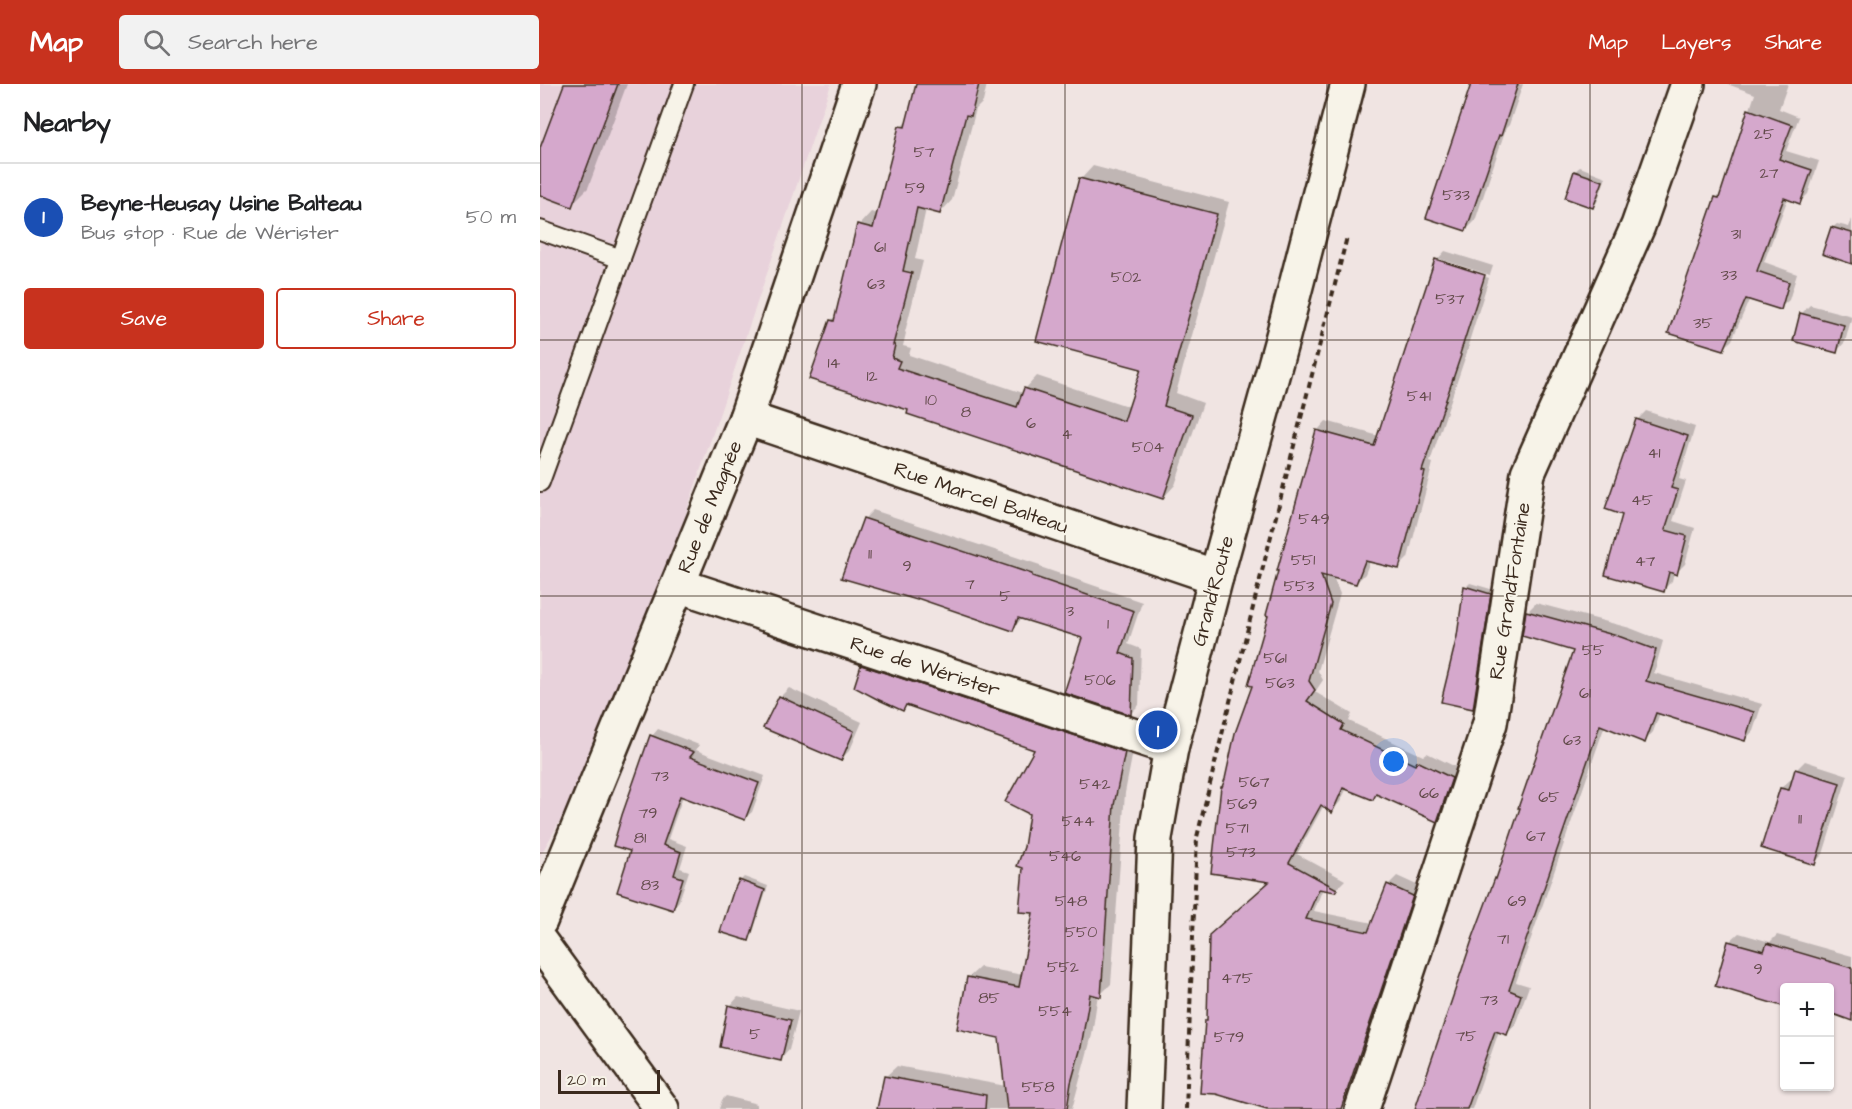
<!DOCTYPE html>
<meta charset="utf-8">
<style>
:root{--surface:#fff;--page:#f2f2f2;--text:#202124;--muted:#757577;--line:#e0e0e0;--accent:#c8321e}
body{margin:0;font-family:"Architects Daughter",sans-serif;background:var(--page);color:var(--text)}
.controls{position:absolute;right:18px;bottom:18px;display:grid;overflow:hidden;border-radius:6px;box-shadow:0 2px 4px #0004}
.controls button{width:54px;height:54px;display:grid;place-items:center;padding:0;border:0;border-bottom:2px solid var(--line);background:var(--surface);color:var(--text);font:30px sans-serif}
.scale{position:absolute;left:18px;bottom:15px;width:102px;box-sizing:border-box;padding-left:6px;border:3px solid #3b2a1e;border-top:0;font-size:16px;line-height:21px;white-space:nowrap;color:#3b2a1e;-webkit-text-stroke:4px #f7f3e8;paint-order:stroke}
.you{position:absolute;left:854px;top:678px;width:21px;height:21px;margin:-15px;border:4px solid #fff;border-radius:50%;background:#1a73e8;box-shadow:0 0 0 9px #1a73e833}
.badge{display:grid;place-items:center;width:39px;height:39px;border-radius:50%;background:var(--accent);color:#fff;font-size:20px;font-weight:700}
.pin{position:absolute;translate:-50% -50%;border:3px solid #fff;box-shadow:0 2px 6px #0006}
.list{margin:0;padding:0;list-style:none}
h2{display:flex;justify-content:space-between;align-items:center;height:78px;margin:0;padding:0 24px;font-size:26px}
h2 small{font-size:20px;font-weight:400;color:var(--muted)}
.list li{display:grid;grid-template-columns:39px 1fr auto;gap:18px;align-items:center;box-sizing:border-box;height:108px;padding:0 24px;border-top:2px solid var(--line)}
.list b{display:block;font-size:22px;white-space:nowrap}
.list p{margin:0;font-size:20px;white-space:nowrap;color:var(--muted)}
.list em{font-size:20px;font-style:normal;color:var(--muted)}
.actions{display:flex;gap:12px;padding:18px 24px}
.actions a{flex:1;padding:14px 0;border:2px solid var(--accent);border-radius:6px;text-align:center;font-size:21px;color:var(--accent)}
.actions .main{background:var(--accent);color:#fff}
.icon{flex:none;width:33px;height:33px;fill:none;stroke:currentColor;stroke-width:2;stroke-linecap:round;stroke-linejoin:round}
.map{position:relative;flex:none;width:1312px;height:1025px;overflow:hidden}
header{display:flex;align-items:center;gap:36px;box-sizing:border-box;height:84px;padding:0 30px;background:var(--accent);color:#fff}
header strong{font-size:28px}
nav{display:flex;gap:33px;margin-inline-start:auto;font-size:21px}
.search{width:420px;height:54px;background:var(--page);display:flex;align-items:center;gap:15px;box-sizing:border-box;padding:0 21px;border-radius:6px;color:var(--muted);font-size:22px}
main{display:flex}
aside{flex:1;background:var(--surface)}
.map>svg:first-child{display:block}
.built{fill:#e8d2db}
.shadow{fill:#0003}
.building{fill:#d5a8cc;stroke:#3b2a1e;stroke-width:1.5}
.lines{fill:none;stroke-linecap:round;stroke-linejoin:round}
.service-casing{stroke:#3b2a1e;stroke-width:22}
.minor-casing{stroke:#3b2a1e;stroke-width:38}
.primary-casing{stroke:#3b2a1e;stroke-width:38}
.path{stroke:#3b2a1e;stroke-width:4;stroke-dasharray:6 4.5;stroke-linecap:butt}
.service{stroke:#f7f3e8;stroke-width:18}
.minor{stroke:#f7f3e8;stroke-width:33}
.primary{stroke:#f7f3e8;stroke-width:33}
.grid{fill:none;stroke:#3b2a1e;stroke-width:1.5;stroke-opacity:0.55}
.labels{text-anchor:middle;dominant-baseline:central;stroke-width:4.5;stroke-linejoin:round;paint-order:stroke}
.number-label{font-size:16px;fill:#624a4a}
.street-label{font-size:20px;fill:#3b2a1e;stroke:#f7f3e8}
</style>
<header>
<strong>Map</strong>
<div class="search"><svg class="icon" aria-label="search" viewBox="0 0 24 24"><circle cx="10" cy="10" r="6"/><path d="M15 15l6 6"/></svg>Search here</div>
<nav><a>Map</a><a>Layers</a><a>Share</a></nav>
</header>
<main>
<aside>
<h2>Nearby<small></small></h2>
<ul class="list">
<li><span class="badge" style="background:#1a4fb4">1</span><div><b>Beyne-Heusay Usine Balteau</b><p>Bus stop · Rue de Wérister</p></div><em>50 m</em></li>
</ul>
<div class="actions"><a class="main">Save</a><a>Share</a></div>
</aside>
<div class="map">
<svg width="1312" height="1025" viewBox="0 0 1312 1025">
<rect width="100%" height="100%" fill="#f0e4e2"/>
<filter id="ink" filterUnits="userSpaceOnUse"><feTurbulence type="fractalNoise" baseFrequency=".0167" numOctaves="2"/><feDisplacementMap in="SourceGraphic" scale="12" xChannelSelector="R" yChannelSelector="G"/><feConvolveMatrix kernelMatrix="1 2 1 2 8 2 1 2 1" color-interpolation-filters="sRGB"/></filter>
<g filter="url(#ink)">
<polygon class="built" points="0,0 291,0 74,642 0,772"/>
<g class="shadow">
<polygon points="25,0 87,0 48,104 31,121 0,109 0,68"/>
<polygon points="377,0 447,0 443,18 436,25 412,116 400,129 386,125 375,175 383,177 365,248 366,249 363,262 371,264 369,271 483,309 485,305 497,292 590,323 603,284 541,95 553,82 689,118 636,309 663,319 635,401 623,414 370,325 291,236 298,230 319,141 331,128 338,130 361,43 369,35"/>
<polygon points="933,0 983,0 969,41 966,44 935,137 926,146"/>
<polygon points="1187,0 1248,0 1239,25 1259,33 1246,67 1279,77 1268,110 1260,118 1248,114 1224,178 1257,190 1249,216 1240,224 1210,214 1192,256 1184,264 1177,114 1183,108 1215,10"/>
<polygon points="1040,83 1066,93 1057,118 1053,122 1027,113 1035,87"/>
<polygon points="1312,135 1312,179 1284,169 1292,144 1297,140 1309,143"/>
<polygon points="905,167 953,182 950,191 900,175 900,178 949,194 928,261 929,262 890,378 893,379 868,474 859,483 830,477 825,490 816,499 793,493 800,510 778,587 783,596 775,608 812,630 809,637 883,672 887,669 920,685 906,727 897,736 838,709 833,714 807,704 800,718 792,727 784,721 757,770 805,796 795,806 783,804 774,827 833,839 848,801 857,792 881,803 822,981 802,1025 732,1025 666,936 731,797 684,701 714,601 739,486 778,346 786,337 839,352 897,176"/>
<polygon points="1270,221 1312,232 1305,258 1297,267 1261,230"/>
<polygon points="1106,327 1155,343 1139,395 1146,397 1133,437 1155,444 1145,480 1136,489 1134,488 1132,497 1123,506 1084,430 1097,336"/>
<polygon points="333,426 500,481 500,483 602,518 588,560 601,565 599,621 591,629 544,553 482,534 473,545 324,435"/>
<polygon points="930,499 954,506 937,620 933,624 926,503"/>
<polygon points="996,519 1090,544 1123,557 1114,589 1222,620 1213,647 1205,656 1120,629 1113,648 1105,657 1065,641 976,898 989,902 975,941 967,950 959,947 932,1025 877,1025 958,793 1035,566 987,528"/>
<polygon points="333,571 595,657 585,709 571,900 560,911 558,910 552,951 532,1025 338,1025 345,993 357,982 466,1002 461,953 428,894 440,883 483,891 495,828 486,763 496,665 368,620 363,625 322,582"/>
<polygon points="249,604 322,638 310,666 301,675 240,613"/>
<polygon points="118,645 159,661 156,666 225,692 212,728 205,734 143,712 128,755 147,762 140,784 149,787 139,817 133,824 92,766 112,652"/>
<polygon points="1265,677 1308,691 1283,770 1274,779 1241,704 1250,696 1253,696 1256,686"/>
<polygon points="204,793 228,802 212,851 208,855 200,797"/>
<polygon points="1199,849 1230,858 1237,851 1312,872 1312,935 1290,928 1290,904 1177,901 1190,857"/>
<polygon points="198,913 259,927 249,966 241,975 190,922"/>
<polygon points="186,1012 217,1020 216,1025 179,1025 182,1016"/>
</g>
<g class="building">
<polygon points="24,0 78,0 32,123 0,111 0,64"/>
<polygon points="376,0 439,0 431,32 426,31 400,130 377,124 363,187 372,189 353,261 355,261 352,274 360,277 357,284 477,323 484,304 584,337 601,285 496,257 539,94 677,130 624,322 652,331 623,415 367,330 368,326 269,295 290,236 294,237 317,140 333,144 359,42 365,43"/>
<polygon points="931,0 978,0 961,52 959,51 926,147 886,134"/>
<polygon points="1208,25 1252,41 1239,75 1272,86 1260,120 1244,114 1217,187 1249,198 1241,226 1206,215 1184,266 1128,249 1175,113 1179,114"/>
<polygon points="1034,87 1063,97 1053,124 1025,114"/>
<polygon points="1291,143 1312,149 1312,180 1282,170"/>
<polygon points="895,175 945,191 920,270 921,271 882,387 885,388 859,485 825,477 816,500 781,491 791,520 769,597 775,606 767,617 804,640 801,646 875,681 877,677 912,694 897,738 836,710 833,716 803,704 792,729 781,721 749,779 797,805 795,808 779,805 766,835 828,848 847,800 873,812 801,1025 727,1025 676,1010 660,1009 665,936 667,936 669,851 729,798 671,789 681,703 682,703 685,695 695,649 712,602 708,601 728,532 726,531 738,487 737,487 776,346 834,362"/>
<polygon points="1260,229 1304,241 1297,269 1253,257"/>
<polygon points="1096,335 1148,352 1131,404 1138,406 1125,446 1147,452 1137,491 1129,488 1124,508 1065,491 1082,431 1065,425"/>
<polygon points="323,434 492,490 492,492 594,527 580,569 593,574 591,631 524,609 542,554 478,534 473,547 377,514 377,516 301,494"/>
<polygon points="924,502 951,510 933,625 901,618 917,552"/>
<polygon points="986,527 1081,553 1116,566 1106,597 1214,628 1205,657 1116,629 1105,659 1060,641 969,906 981,911 967,951 955,947 927,1025 875,1025 932,856 955,794 956,795 980,724 978,724 1033,567 982,552"/>
<polygon points="321,581 585,668 574,721 561,913 550,910 541,963 531,999 527,1025 467,1025 459,954 417,945 427,893 479,903 493,829 479,828 483,784 477,782 484,763 489,730 465,718 494,666 366,621 363,627 337,615 314,603"/>
<polygon points="239,612 314,647 301,677 223,644"/>
<polygon points="110,651 154,668 150,673 219,699 205,736 140,712 123,761 141,768 134,791 143,794 133,826 77,808 90,767 73,762 82,731"/>
<polygon points="1255,685 1300,699 1275,781 1221,764 1240,704 1249,706"/>
<polygon points="199,796 225,806 209,857 180,848 193,808"/>
<polygon points="1188,857 1224,867 1227,859 1312,884 1312,937 1290,929 1290,903 1245,903 1245,923 1175,902"/>
<polygon points="188,921 251,936 241,977 180,963"/>
<polygon points="344,992 446,1011 445,1025 337,1025"/>
</g>
<g class="lines">
<defs>
<g id="service">
<polyline points="0,146 81,175"/>
<polyline points="0,398 144,0"/>
</g>
<g id="minor">
<polyline points="206,334 676,493"/>
<polyline points="138,501 631,664"/>
<polyline points="0,837 206,334 319,0"/>
<polyline points="0,858 122,1025"/>
<polyline points="822,1025 950,639 988,389 1098,142 1148,0"/>
</g>
<polyline id="primary" points="604,1025 615,754 631,664 676,493 743,252 808,0"/>
</defs>
<use href="#service" class="service-casing"/>
<use href="#minor" class="minor-casing"/>
<use href="#primary" class="primary-casing"/>
<polyline class="path" points="646,1025 657,753 717,507 807,153"/>
<use href="#service" class="service"/>
<use href="#minor" class="minor"/>
<use href="#primary" class="primary"/>
</g>
</g>
<path class="grid" d="M262,0V1025M525,0V1025M787,0V1025M1050,0V1025M0,256H1312M0,512H1312M0,769H1312"/>
<g class="labels">
<g class="number-label">
<text x="1224" y="50">25</text>
<text x="384" y="68">57</text>
<text x="1229" y="89">27</text>
<text x="375" y="104">59</text>
<text x="916" y="111">533</text>
<text x="1196" y="150">31</text>
<text x="340" y="163">61</text>
<text x="1189" y="191">33</text>
<text x="586" y="193">502</text>
<text x="336" y="200">63</text>
<text x="910" y="215">537</text>
<text x="1163" y="239">35</text>
<text x="294" y="279">14</text>
<text x="332" y="292">12</text>
<text x="879" y="312">541</text>
<text x="391" y="316">10</text>
<text x="426" y="328">8</text>
<text x="491" y="339">6</text>
<text x="527" y="350">4</text>
<text x="608" y="363">504</text>
<text x="1114" y="369">41</text>
<text x="1102" y="416">45</text>
<text x="774" y="435">549</text>
<text x="330" y="470">11</text>
<text x="763" y="476">551</text>
<text x="1105" y="477">47</text>
<text x="367" y="482">9</text>
<text x="430" y="500">7</text>
<text x="759" y="502">553</text>
<text x="465" y="512">5</text>
<text x="530" y="527">3</text>
<text x="568" y="540">1</text>
<text x="1053" y="566">55</text>
<text x="735" y="574">561</text>
<text x="560" y="596">506</text>
<text x="740" y="599">563</text>
<text x="1045" y="609">61</text>
<text x="1032" y="656">63</text>
<text x="120" y="692">73</text>
<text x="714" y="698">567</text>
<text x="555" y="700">542</text>
<text x="889" y="709">66</text>
<text x="1009" y="713">65</text>
<text x="702" y="720">569</text>
<text x="108" y="729">79</text>
<text x="1260" y="735">11</text>
<text x="538" y="737">544</text>
<text x="697" y="744">571</text>
<text x="996" y="752">67</text>
<text x="100" y="754">81</text>
<text x="701" y="768">573</text>
<text x="525" y="772">546</text>
<text x="110" y="801">83</text>
<text x="531" y="817">548</text>
<text x="977" y="817">69</text>
<text x="541" y="848">550</text>
<text x="963" y="855">71</text>
<text x="523" y="883">552</text>
<text x="1218" y="885">9</text>
<text x="697" y="894">475</text>
<text x="449" y="914">85</text>
<text x="949" y="916">73</text>
<text x="515" y="927">554</text>
<text x="215" y="950">5</text>
<text x="926" y="952">75</text>
<text x="689" y="953">579</text>
<text x="498" y="1003">558</text>
</g>
<g class="street-label">
<text transform="translate(441 414) rotate(19)">Rue Marcel Balteau</text>
<text transform="translate(170 423) rotate(-68)">Rue de Magnée</text>
<text transform="translate(673 507) rotate(-75)">Grand'Route</text>
<text transform="translate(970 507) rotate(-81)">Rue Grand'Fontaine</text>
<text transform="translate(385 583) rotate(18)">Rue de Wérister</text>
</g>
</g>
</svg>
<div class="controls">
<button>+</button>
<button>−</button>
</div>
<div class="scale">20 m</div>
<div class="you"></div>
<div class="pin badge" style="left:618px;top:646px;background:#1a4fb4">1</div>
</div>
</main>
